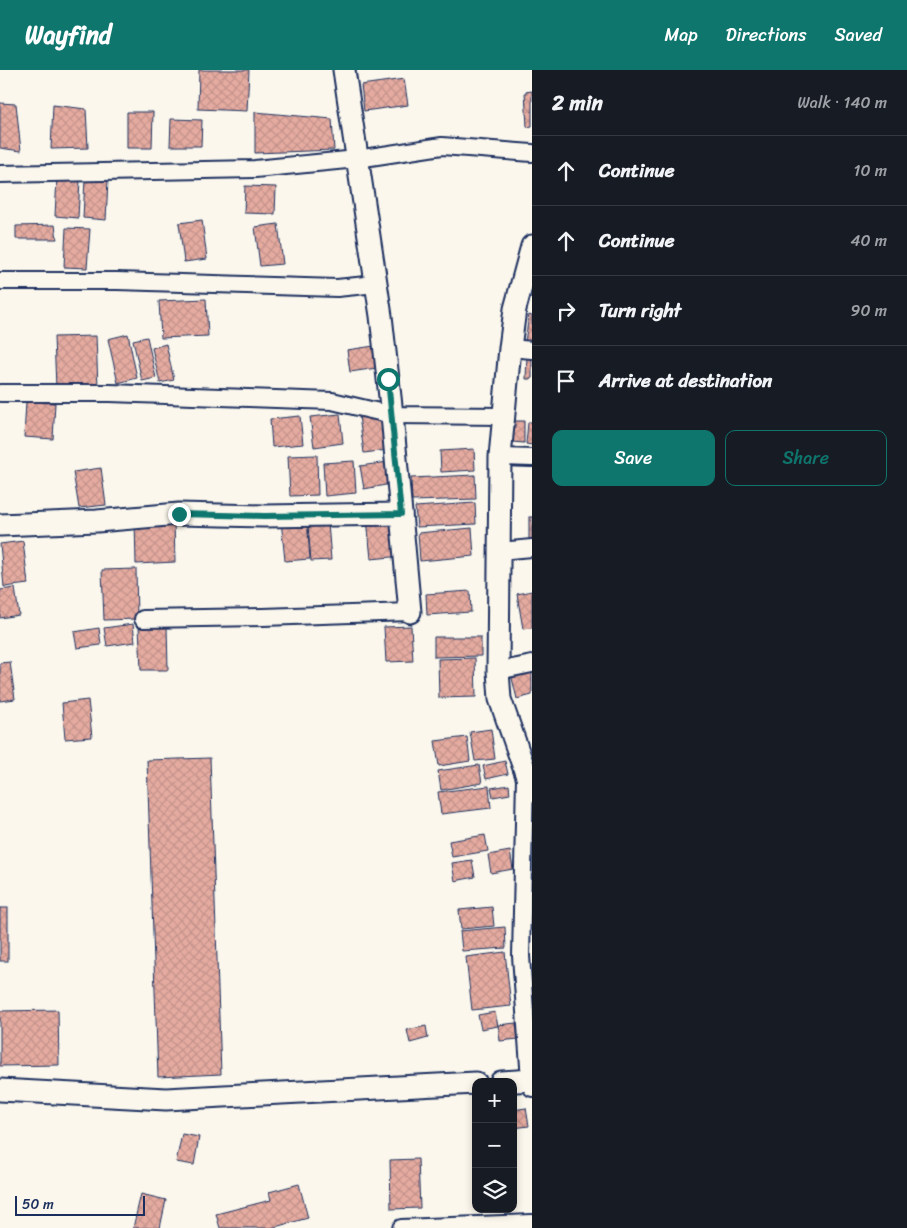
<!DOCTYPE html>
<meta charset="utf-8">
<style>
:root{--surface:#171b24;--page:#242831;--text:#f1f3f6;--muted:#9ea1a6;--line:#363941;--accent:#0f766e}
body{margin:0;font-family:Sriracha,sans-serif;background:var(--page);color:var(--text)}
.controls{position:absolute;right:15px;bottom:15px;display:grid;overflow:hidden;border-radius:10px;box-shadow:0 2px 8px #0003}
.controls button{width:45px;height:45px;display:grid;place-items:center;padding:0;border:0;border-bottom:1px solid var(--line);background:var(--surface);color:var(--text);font:25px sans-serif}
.scale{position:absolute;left:15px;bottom:12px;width:130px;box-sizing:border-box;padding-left:5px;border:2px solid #1b2f5e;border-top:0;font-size:14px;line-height:18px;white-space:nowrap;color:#1b2f5e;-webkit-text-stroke:4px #fbf7ec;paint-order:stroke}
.stop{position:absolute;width:15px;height:15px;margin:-11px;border:4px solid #0f766e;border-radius:50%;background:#fff}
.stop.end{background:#0f766e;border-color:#fff;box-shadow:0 1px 5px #0008}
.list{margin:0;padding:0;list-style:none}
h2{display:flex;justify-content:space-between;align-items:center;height:65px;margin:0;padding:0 20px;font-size:21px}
h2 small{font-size:16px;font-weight:400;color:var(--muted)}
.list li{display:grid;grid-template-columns:32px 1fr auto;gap:15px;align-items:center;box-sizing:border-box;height:70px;padding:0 20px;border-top:1px solid var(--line)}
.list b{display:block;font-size:19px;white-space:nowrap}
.list em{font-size:16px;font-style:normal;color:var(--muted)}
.actions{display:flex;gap:10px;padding:15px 20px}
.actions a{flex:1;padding:11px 0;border:1px solid var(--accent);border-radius:10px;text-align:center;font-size:18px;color:var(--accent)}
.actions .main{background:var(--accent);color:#fff}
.icon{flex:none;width:28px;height:28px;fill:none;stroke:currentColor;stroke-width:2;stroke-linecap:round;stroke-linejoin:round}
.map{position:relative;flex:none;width:532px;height:1158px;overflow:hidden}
header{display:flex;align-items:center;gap:30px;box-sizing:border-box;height:70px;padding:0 25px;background:var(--accent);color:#fff}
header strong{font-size:24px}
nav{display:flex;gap:28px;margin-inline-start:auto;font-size:18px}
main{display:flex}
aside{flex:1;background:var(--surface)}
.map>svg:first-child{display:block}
.building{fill:url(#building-cross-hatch);stroke:#1b2f5e}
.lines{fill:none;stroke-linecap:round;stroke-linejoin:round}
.minor-casing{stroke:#1b2f5e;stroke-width:20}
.tertiary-casing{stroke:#1b2f5e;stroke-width:25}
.minor{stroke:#fbf7ec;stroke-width:16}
.tertiary{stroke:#fbf7ec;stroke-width:21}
.route{stroke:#0f766e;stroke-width:6}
</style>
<header>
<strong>Wayfind</strong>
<nav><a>Map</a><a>Directions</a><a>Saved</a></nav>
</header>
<main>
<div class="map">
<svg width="532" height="1158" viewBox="0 0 532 1158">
<defs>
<pattern id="building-cross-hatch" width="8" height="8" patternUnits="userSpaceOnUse" patternTransform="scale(1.25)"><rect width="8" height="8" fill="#e5aba0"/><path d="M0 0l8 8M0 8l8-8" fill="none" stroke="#c4938c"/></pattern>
</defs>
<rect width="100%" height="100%" fill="#fbf7ec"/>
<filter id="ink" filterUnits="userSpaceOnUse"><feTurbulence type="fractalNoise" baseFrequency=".02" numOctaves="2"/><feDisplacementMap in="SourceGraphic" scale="10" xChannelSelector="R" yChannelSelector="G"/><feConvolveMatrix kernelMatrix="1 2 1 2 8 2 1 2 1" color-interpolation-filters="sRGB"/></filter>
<g filter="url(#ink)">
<g class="building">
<polygon points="199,0 249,0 247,41 198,39"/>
<polygon points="404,9 408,35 364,41 361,15"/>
<polygon points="532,21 532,56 527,57 525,22"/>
<polygon points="0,33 16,34 21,81 0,78"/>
<polygon points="53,35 86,39 88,78 51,79"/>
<polygon points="127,42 153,42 152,78 127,78"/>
<polygon points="255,42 332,49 334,80 255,83"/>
<polygon points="171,49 202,50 201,76 170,76"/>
<polygon points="57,107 80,109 78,148 55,146"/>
<polygon points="85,109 108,110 106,150 83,148"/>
<polygon points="245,116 276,117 275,144 244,143"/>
<polygon points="202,150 207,189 184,192 179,153"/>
<polygon points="278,154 283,194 260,196 255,157"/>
<polygon points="55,155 57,169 16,169 16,156"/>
<polygon points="66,158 90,159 87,198 64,197"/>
<polygon points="206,229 208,266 161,268 159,231"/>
<polygon points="529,245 532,246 532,273 525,272"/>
<polygon points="128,264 137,308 118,313 108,269"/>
<polygon points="96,266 98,317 56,318 54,267"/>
<polygon points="147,267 156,308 142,311 133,270"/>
<polygon points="166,274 174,310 160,313 152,278"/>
<polygon points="374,276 377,298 350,302 347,280"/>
<polygon points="527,285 532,285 532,309 526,309"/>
<polygon points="26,332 55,333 53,369 24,367"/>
<polygon points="383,343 387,380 364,383 359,346"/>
<polygon points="340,344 343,373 314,377 310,347"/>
<polygon points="300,346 303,374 272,377 270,349"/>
<polygon points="513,351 524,351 524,373 512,372"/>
<polygon points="528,352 532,352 532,375 526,374"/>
<polygon points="474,379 475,400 441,402 440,381"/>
<polygon points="317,385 318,425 290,426 288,386"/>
<polygon points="354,391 356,423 325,426 323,393"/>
<polygon points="388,392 391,414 364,419 360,396"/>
<polygon points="101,398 106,435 79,438 73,402"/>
<polygon points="475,405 476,429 412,431 411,408"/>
<polygon points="475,433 476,454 417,457 415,437"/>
<polygon points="397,446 402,486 371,489 367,449"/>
<rect x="529" y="447" width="3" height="24"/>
<polygon points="307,448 310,489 285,491 281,450"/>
<polygon points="174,450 175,492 136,494 135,451"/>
<polygon points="328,453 331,490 311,491 308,455"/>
<polygon points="472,458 474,486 420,491 418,463"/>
<polygon points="23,471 28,514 4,517 0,474"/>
<polygon points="136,499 137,549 104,550 102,500"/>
<polygon points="15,518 19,545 0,548 0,520"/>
<polygon points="470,521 471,542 427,545 426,524"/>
<polygon points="532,521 532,558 523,559 517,524"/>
<polygon points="133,554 135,572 107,576 104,558"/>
<polygon points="139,556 167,556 168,600 141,600"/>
<polygon points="411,556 413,591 386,592 384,557"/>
<polygon points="99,558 101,575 77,578 74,562"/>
<polygon points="434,567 481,567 481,586 434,587"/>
<polygon points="475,588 476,627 439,628 438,589"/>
<polygon points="10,592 15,629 0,631 0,593"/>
<polygon points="532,599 532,625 517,629 511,604"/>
<polygon points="88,630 92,667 65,669 62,633"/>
<polygon points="491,659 495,689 475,691 470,662"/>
<polygon points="467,667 470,691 439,696 435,671"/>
<polygon points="210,688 221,1004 158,1007 147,690"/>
<polygon points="505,691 508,704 486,709 483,696"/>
<polygon points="479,695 482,713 441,720 438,701"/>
<polygon points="509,715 510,724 493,727 491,718"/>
<polygon points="489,716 491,738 441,744 438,722"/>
<polygon points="485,765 488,781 452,787 449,771"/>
<polygon points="510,781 513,799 491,803 488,785"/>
<polygon points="472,790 475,807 455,811 452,793"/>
<polygon points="492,837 494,856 461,859 459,840"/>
<rect x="0" y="838" width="8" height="53"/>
<polygon points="505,857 506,878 462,881 460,861"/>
<polygon points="505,882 511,936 472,940 466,887"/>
<polygon points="58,940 59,995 0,996 0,941"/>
<polygon points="495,942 498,956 481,959 478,945"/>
<polygon points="516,953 518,969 500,971 498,955"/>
<polygon points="426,956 428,968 410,973 407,960"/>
<polygon points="526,1038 529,1056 513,1058 513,1040"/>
<polygon points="182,1064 199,1067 194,1095 176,1092"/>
<polygon points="418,1089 420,1138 391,1139 390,1090"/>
<polygon points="299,1114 308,1148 271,1158 220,1158 216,1144 271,1130 269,1122"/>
<polygon points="141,1124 166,1130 160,1158 133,1158"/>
</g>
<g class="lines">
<defs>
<g id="minor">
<polyline points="0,104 255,99 357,89 442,76 532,83"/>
<polyline points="0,211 117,211 337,218 376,214"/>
<polyline points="510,278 532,280"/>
<polyline points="0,323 110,323 332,331 392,345 504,346"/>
<polyline points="500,387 532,388"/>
<polyline points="500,481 532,478"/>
<polyline points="143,549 263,547 410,542"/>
<polyline points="498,601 532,594"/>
<polyline points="525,708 521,886 530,1010 532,1018"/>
<polyline points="401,1158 532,1153"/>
</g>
<g id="tertiary">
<polyline points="344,0 381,246 392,345 410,542"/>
<polyline points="532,176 515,239 510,278 500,387 498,601 500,629 532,721"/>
<polyline points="0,455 97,451 179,444 264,446 401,444"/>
<polyline points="501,1012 532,1010"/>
<polyline points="0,1020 166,1029 476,1013"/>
</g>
</defs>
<use href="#minor" class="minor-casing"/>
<use href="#tertiary" class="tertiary-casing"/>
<use href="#minor" class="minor"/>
<use href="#tertiary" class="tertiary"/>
</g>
</g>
<g class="lines" filter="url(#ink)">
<polyline class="route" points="179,444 264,446 401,444 388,309"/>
</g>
</svg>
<div class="controls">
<button>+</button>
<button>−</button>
<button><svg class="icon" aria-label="layers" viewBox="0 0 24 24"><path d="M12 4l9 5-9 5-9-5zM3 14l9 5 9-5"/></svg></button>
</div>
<div class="scale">50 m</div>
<div class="stop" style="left:388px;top:309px"></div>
<div class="stop end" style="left:179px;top:444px"></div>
</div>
<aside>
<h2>2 min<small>Walk · 140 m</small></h2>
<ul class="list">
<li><svg class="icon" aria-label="ahead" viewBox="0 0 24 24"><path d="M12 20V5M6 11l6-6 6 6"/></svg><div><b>Continue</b></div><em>10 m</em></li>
<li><svg class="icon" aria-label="ahead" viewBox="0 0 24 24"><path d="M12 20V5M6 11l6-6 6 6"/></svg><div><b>Continue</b></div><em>40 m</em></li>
<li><svg class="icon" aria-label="right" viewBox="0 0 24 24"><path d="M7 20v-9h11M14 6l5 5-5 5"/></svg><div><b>Turn right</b></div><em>90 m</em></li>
<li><svg class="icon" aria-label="arrive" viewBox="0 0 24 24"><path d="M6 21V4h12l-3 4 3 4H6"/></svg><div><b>Arrive at destination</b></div></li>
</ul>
<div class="actions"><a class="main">Save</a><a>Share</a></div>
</aside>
</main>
